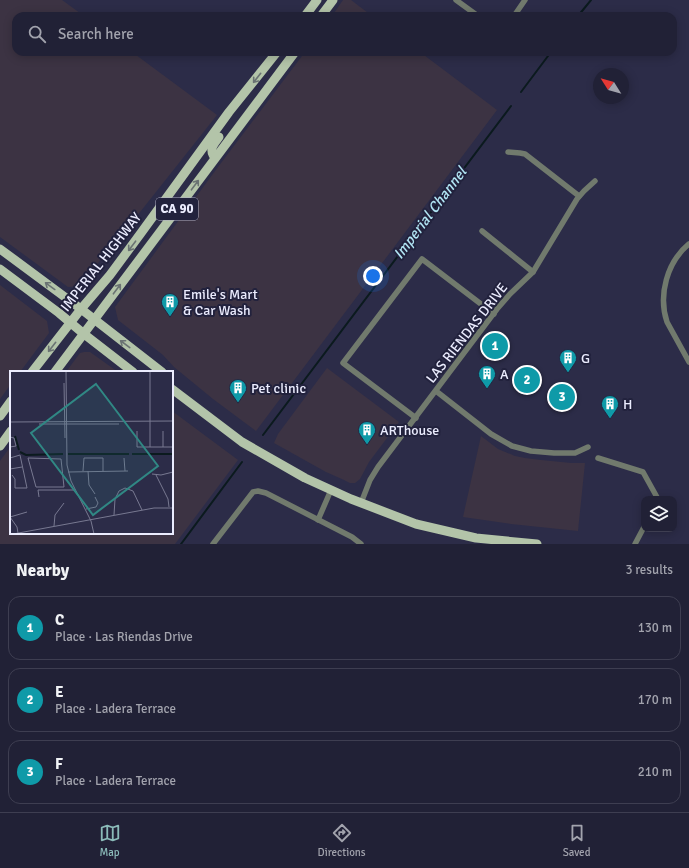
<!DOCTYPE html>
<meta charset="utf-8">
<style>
:root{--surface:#212136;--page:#29293e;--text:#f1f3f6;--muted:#a2a3ad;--line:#3e3e51;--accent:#8bbbb9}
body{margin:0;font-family:Signika,sans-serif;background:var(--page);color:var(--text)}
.controls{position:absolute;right:12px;bottom:12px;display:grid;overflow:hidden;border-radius:8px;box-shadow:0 2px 10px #0003}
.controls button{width:36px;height:36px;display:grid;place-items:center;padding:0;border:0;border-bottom:1px solid var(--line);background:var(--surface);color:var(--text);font:20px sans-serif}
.compass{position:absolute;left:593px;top:68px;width:36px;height:36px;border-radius:50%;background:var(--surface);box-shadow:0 2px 10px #0003;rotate:307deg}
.you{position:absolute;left:373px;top:276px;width:14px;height:14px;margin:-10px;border:3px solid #fff;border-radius:50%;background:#1a73e8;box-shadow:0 0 0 6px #1a73e833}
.badge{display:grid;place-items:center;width:26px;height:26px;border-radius:50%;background:var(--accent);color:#fff;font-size:13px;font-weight:700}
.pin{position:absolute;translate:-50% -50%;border:2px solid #fff;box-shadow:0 1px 4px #0006}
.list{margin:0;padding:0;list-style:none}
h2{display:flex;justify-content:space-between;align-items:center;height:52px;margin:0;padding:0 16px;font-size:17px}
h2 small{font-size:13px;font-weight:400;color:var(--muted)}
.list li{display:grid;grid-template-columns:26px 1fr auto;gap:12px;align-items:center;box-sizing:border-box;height:64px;margin:0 8px 8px;padding:0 8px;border:1px solid var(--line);border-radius:12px}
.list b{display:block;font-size:15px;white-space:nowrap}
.list p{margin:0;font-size:13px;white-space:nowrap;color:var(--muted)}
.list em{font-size:13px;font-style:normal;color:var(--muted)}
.icon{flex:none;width:22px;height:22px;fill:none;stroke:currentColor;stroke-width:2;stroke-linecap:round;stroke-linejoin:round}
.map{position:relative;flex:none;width:689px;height:544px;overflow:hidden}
.search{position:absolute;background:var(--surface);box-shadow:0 2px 10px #0003;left:12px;right:12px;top:12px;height:44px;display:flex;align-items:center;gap:10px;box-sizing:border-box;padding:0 14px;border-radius:12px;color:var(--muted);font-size:15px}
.sheet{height:268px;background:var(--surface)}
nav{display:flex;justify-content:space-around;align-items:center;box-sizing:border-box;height:56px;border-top:1px solid var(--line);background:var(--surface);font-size:11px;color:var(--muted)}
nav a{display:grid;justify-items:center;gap:2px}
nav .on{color:var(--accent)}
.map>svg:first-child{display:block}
.commercial{fill:#3c3343}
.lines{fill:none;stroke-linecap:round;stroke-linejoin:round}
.stream{stroke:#0b1a1e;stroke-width:2}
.street{stroke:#717a6d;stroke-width:5.5}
.primary{stroke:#b3c4a9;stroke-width:9}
.oneway{stroke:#6a7373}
.labels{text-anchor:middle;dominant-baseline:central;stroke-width:4;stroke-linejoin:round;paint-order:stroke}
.shield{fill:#22223d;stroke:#afafc4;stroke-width:1}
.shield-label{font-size:13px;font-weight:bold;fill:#ebecfe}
.street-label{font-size:14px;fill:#ebecfe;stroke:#22223d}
.poi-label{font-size:14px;fill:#ebecfe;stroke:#22223d;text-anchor:start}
.water-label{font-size:15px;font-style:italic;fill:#b1e5f4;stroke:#22223d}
.inset-river{fill:none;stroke:#0b1a1e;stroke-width:2}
.inset-road{fill:none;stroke:#787991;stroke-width:1}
.view{fill:#308884;fill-opacity:0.15;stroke:#308884;stroke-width:2}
.inset-edge{fill:none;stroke:#ebecfe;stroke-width:2}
</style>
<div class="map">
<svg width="689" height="544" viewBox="0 0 689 544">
<rect width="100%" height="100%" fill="#2c2c48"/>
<g class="commercial">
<polygon points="0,0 62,0 84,16 16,16 16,52 132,52 217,115 125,231 116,239 81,286 68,287 0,237"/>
<polygon points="343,0 351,0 372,16 332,16"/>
<polygon points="305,52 420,52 497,110 256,431 213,399 174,367 163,355 118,320 115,307 218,167"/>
<polygon points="0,285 47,321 49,333 20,372 11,372 11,384 0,399"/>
<polygon points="84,352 90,352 118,372 66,372 80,353"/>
<polygon points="327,368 399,422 369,462 360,479 355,483 350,483 344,480 326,472 274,443 278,434"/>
<polygon points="172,411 238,460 175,544 0,544 0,461 11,446 11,533 172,533"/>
<polygon points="481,436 498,449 515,456 525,458 541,460 571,463 585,463 578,531 511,524 463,517"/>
</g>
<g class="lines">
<g class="stream">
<polyline points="578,16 591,0"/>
<polyline points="521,92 551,52"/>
<polyline points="263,435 511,106"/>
<polyline points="181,544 242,462"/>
</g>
<g class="street">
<polyline points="456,0 478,16"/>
<polyline points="514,16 525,0"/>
<polyline points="508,152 520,153 525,154 579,196"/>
<polyline points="482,231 533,272"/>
<path d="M689,244C667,262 658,295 667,322L689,362"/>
<polyline points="436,391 491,434 512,446 531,451 554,453 575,453 588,447"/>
<polyline points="416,418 343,363 422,259 494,314"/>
<polyline points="598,458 643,472 658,499"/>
<polyline points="361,503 370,480 378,467 497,309 510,294 533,272 577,199 584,191 595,181"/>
<polyline points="318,520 331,490"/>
<polyline points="213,544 253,492 258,491 266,493 352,537 361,544"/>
<polyline points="635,544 644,527"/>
</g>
<g class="primary">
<polyline points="305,16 317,0"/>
<polyline points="321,16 333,0"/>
<path d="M215,158C208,149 214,144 219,137"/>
<polyline points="0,249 81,309 162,372"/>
<polyline points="0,269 59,313 84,334 133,372"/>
<polyline points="32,372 81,309 110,275 141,233 229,112 277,52"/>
<polyline points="55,372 295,52"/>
<polyline points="172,389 242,442 305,478 351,499 416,524 476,538 537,544"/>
<polyline points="0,416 11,401"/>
<polyline points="0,446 11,431"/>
</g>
</g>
<defs><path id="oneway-shaft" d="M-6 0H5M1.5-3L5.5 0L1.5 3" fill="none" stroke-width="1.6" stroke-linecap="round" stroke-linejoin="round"/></defs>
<g class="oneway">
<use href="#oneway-shaft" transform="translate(257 78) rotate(128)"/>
<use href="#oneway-shaft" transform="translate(195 185) rotate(-53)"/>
<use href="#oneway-shaft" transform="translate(132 246) rotate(127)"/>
<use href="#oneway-shaft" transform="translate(50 286) rotate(-144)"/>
<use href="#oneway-shaft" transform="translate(117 289) rotate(-53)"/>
<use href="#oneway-shaft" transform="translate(125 344) rotate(-143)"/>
<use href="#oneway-shaft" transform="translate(52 347) rotate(128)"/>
</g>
<defs>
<symbol id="building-pin" viewBox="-11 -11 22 30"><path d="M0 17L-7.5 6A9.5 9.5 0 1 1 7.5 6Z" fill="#0f9aa8" stroke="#22223d"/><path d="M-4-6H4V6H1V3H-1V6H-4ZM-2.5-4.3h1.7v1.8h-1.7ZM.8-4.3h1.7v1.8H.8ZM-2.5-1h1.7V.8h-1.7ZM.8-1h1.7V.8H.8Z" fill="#fff"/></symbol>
</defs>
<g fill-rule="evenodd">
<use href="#building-pin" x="160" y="292" width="20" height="27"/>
<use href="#building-pin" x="558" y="348" width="20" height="27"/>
<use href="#building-pin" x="477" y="364" width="20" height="27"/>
<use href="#building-pin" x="228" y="378" width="20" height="27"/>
<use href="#building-pin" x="600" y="394" width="20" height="27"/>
<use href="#building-pin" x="357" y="420" width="20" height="27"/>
</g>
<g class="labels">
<rect class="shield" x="156" y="198" width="42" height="22" rx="3"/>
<g class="shield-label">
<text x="177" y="209">CA 90</text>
</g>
<g class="street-label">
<text transform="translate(101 262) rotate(-52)">IMPERIAL HIGHWAY</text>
<text transform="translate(467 333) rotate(-52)">LAS RIENDAS DRIVE</text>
</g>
<g class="poi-label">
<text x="183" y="294">Emile's Mart<tspan x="183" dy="16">&amp; Car Wash</tspan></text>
<text x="581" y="358">G</text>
<text x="500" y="374">A</text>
<text x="251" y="388">Pet clinic</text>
<text x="623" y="404">H</text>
<text x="380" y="430">ARThouse</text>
</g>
<g class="water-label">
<text transform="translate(430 213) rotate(-53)">Imperial Channel</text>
</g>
</g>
<g transform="translate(10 371)">
<rect width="163" height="163" fill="#2c2c48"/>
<path class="inset-river" d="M5,65L9,79M10,81L16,84L53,83M58,83H119M122,83H163"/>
<path class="inset-road" d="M56,0L57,94L61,110L81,150L84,163M140,0V76M54,12L55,67M0,51L163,50M29,53H109M127,60V76H163M153,60V76M0,66L4,67L6,75L0,76M0,87L10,84L17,117H5V108L2,104M18,87L51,88L54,116H26ZM114,87L115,100M0,98L12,96M73,100L74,87H93V100M78,100L79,114L85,123M58,101L118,100M142,103L151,104L163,101M146,104L158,128L159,136M29,126L28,119H65M76,138L86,136L88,132L85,126M104,144L105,128L109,120L115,117L123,120L132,139M0,146L7,156L8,162M0,146L17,141M44,155L45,144L54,132M3,163L144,137H163"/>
<path class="view" d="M86,13L148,95L83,144L21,62Z"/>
<rect width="163" height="163" class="inset-edge"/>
</g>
</svg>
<div class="controls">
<button><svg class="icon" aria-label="layers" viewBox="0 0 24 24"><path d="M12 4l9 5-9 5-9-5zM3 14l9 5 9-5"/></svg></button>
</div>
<svg class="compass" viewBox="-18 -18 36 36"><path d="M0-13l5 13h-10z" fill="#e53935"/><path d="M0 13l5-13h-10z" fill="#a2a3ad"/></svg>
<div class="you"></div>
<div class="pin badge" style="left:495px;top:346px;background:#0f9aa8">1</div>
<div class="pin badge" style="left:527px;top:380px;background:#0f9aa8">2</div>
<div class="pin badge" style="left:562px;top:397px;background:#0f9aa8">3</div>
<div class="search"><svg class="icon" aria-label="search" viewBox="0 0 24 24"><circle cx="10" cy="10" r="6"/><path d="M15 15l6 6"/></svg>Search here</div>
</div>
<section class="sheet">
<h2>Nearby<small>3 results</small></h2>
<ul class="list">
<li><span class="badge" style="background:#0f9aa8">1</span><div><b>C</b><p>Place · Las Riendas Drive</p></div><em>130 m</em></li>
<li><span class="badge" style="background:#0f9aa8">2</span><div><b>E</b><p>Place · Ladera Terrace</p></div><em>170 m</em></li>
<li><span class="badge" style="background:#0f9aa8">3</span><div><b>F</b><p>Place · Ladera Terrace</p></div><em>210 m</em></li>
</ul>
</section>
<nav>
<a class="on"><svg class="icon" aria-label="map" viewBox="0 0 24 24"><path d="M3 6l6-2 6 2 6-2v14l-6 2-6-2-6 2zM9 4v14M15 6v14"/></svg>Map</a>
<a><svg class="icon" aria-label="directions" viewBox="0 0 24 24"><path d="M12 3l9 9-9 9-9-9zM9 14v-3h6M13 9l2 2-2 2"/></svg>Directions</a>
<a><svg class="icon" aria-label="saved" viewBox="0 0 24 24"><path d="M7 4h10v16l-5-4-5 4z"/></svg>Saved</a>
</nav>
